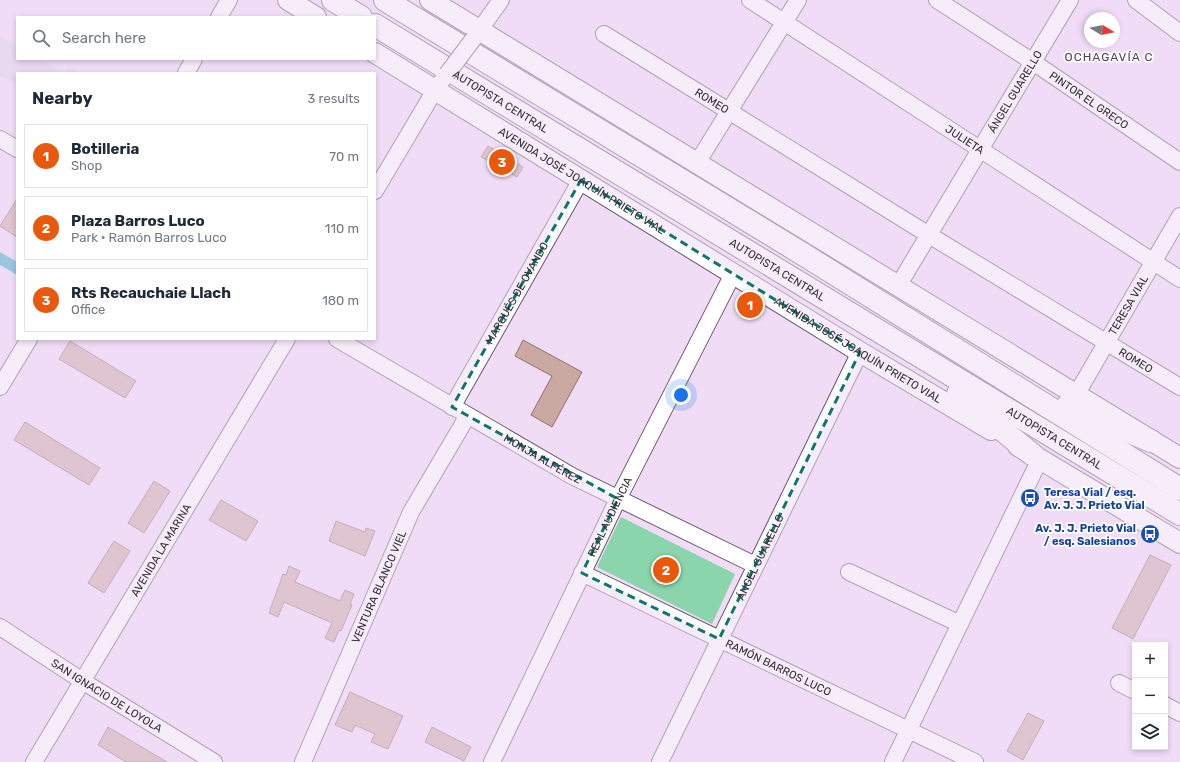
<!DOCTYPE html>
<meta charset="utf-8">
<style>
:root{--surface:#fff;--page:#f2f2f3;--text:#1f2937;--muted:#747a83;--line:#e0e1e3;--accent:#ea580c}
body{margin:0;font-family:Rubik,sans-serif;background:var(--page);color:var(--text)}
.controls{position:absolute;right:12px;bottom:12px;display:grid;overflow:hidden;border-radius:0px;box-shadow:0 2px 6px #0003}
.controls button{width:36px;height:36px;display:grid;place-items:center;padding:0;border:0;border-bottom:1px solid var(--line);background:var(--surface);color:var(--text);font:20px sans-serif}
.compass{position:absolute;left:1084px;top:12px;width:36px;height:36px;border-radius:50%;background:var(--surface);box-shadow:0 2px 6px #0003;rotate:100deg}
.you{position:absolute;left:681px;top:395px;width:14px;height:14px;margin:-10px;border:3px solid #fff;border-radius:50%;background:#1a73e8;box-shadow:0 0 0 6px #1a73e833}
.badge{display:grid;place-items:center;width:26px;height:26px;border-radius:50%;background:var(--accent);color:#fff;font-size:13px;font-weight:700}
.pin{position:absolute;translate:-50% -50%;border:2px solid #fff;box-shadow:0 1px 4px #0006}
.list{margin:0;padding:0;list-style:none}
h2{display:flex;justify-content:space-between;align-items:center;height:52px;margin:0;padding:0 16px;font-size:17px}
h2 small{font-size:13px;font-weight:400;color:var(--muted)}
.list li{display:grid;grid-template-columns:26px 1fr auto;gap:12px;align-items:center;box-sizing:border-box;height:64px;margin:0 8px 8px;padding:0 8px;border:1px solid var(--line);border-radius:0px}
.list b{display:block;font-size:15px;white-space:nowrap}
.list p{margin:0;font-size:13px;white-space:nowrap;color:var(--muted)}
.list em{font-size:13px;font-style:normal;color:var(--muted)}
.icon{flex:none;width:22px;height:22px;fill:none;stroke:currentColor;stroke-width:2;stroke-linecap:round;stroke-linejoin:round}
.map{position:relative;flex:none;width:1180px;height:762px;overflow:hidden}
.search{position:absolute;background:var(--surface);box-shadow:0 2px 6px #0003;left:16px;top:16px;width:360px;height:44px;display:flex;align-items:center;gap:10px;box-sizing:border-box;padding:0 14px;border-radius:0px;color:var(--muted);font-size:15px}
.panel{position:absolute;background:var(--surface);box-shadow:0 2px 6px #0003;left:16px;top:72px;width:360px;height:268px;border-radius:0px}
.map>svg:first-child{display:block}
.education{fill:#e0d5e9}
.green{fill:#8ad5ac}
.water{fill:#30aec9}
.building{fill:#caa9a3;stroke:#91726d}
.lines{fill:none;stroke-linecap:round;stroke-linejoin:round}
.minor-casing{stroke:#67566c;stroke-width:18}
.major-casing{stroke:#67566c;stroke-width:22}
.highway-casing{stroke:#67566c;stroke-width:24}
.minor{stroke:#fff;stroke-width:16}
.major{stroke:#fff;stroke-width:20}
.highway{stroke:#fff;stroke-width:22}
.minor-bridge-casing{stroke:#67566c;stroke-width:18;stroke-linecap:butt}
.minor-bridge{stroke:#fff;stroke-width:16}
.marked{fill:none;stroke:#0f766e;stroke-width:3;stroke-dasharray:8 5;stroke-linejoin:round}
.labels{text-anchor:middle;dominant-baseline:central;stroke-width:3.5;stroke-linejoin:round;paint-order:stroke}
.street-label{font-size:11px;fill:#342d36;stroke:#fff}
.transit-label{font-size:11px;font-weight:bold;fill:#164399;stroke:#fff;text-anchor:start}
.neighbourhood-label{font-size:12px;letter-spacing:1px;fill:#524156;stroke:#fff}
</style>
<div class="map">
<svg width="1180" height="762" viewBox="0 0 1180 762">
<rect width="100%" height="100%" fill="#f0dcf5"/>
<polygon class="education" points="0,36 17,46 17,59 40,59 63,72 68,67 78,73 17,73 17,84 0,75"/>
<polygon class="green" points="621,517 735,574 712,624 597,567"/>
<polygon class="water" points="0,252 17,262 17,275 0,265"/>
<g class="building">
<polygon points="488,146 523,167 517,177 481,157"/>
<polygon points="17,199 17,237 0,226"/>
<polygon points="747,296 759,303 753,315 741,308"/>
<polygon points="523,340 582,372 552,427 531,415 552,376 515,356"/>
<polygon points="70,341 136,381 125,398 59,359"/>
<polygon points="25,422 100,468 89,485 14,440"/>
<polygon points="154,481 170,491 144,533 128,523"/>
<polygon points="221,500 258,521 246,541 209,520"/>
<polygon points="336,521 365,532 366,528 375,531 365,556 329,541"/>
<polygon points="114,541 130,551 104,593 88,583"/>
<polygon points="1150,555 1171,565 1133,639 1112,628"/>
<polygon points="289,566 300,571 295,582 340,601 345,590 354,594 350,604 352,605 341,631 339,630 334,642 325,638 332,623 284,602 278,617 269,613 283,574 286,575"/>
<polygon points="350,692 403,716 388,749 371,742 375,734 355,725 352,732 335,725"/>
<polygon points="1028,713 1044,721 1023,760 1007,751"/>
<polygon points="108,727 167,762 126,762 98,745"/>
<polygon points="432,727 471,747 464,761 425,742"/>
</g>
<g class="lines">
<defs>
<g id="minor">
<path id="s1" d="M750,0L1180,279"/>
<path id="s2" d="M937,0L1033,62L1180,162"/>
<polyline points="1136,0 1180,33"/>
<polyline points="219,17 229,0"/>
<path id="s3" d="M604,34L929,235L1180,387"/>
<polyline points="474,38 501,0"/>
<polyline points="186,73 194,59"/>
<polyline points="0,139 17,149"/>
<polyline points="697,163 798,0"/>
<polyline points="375,191 435,90 447,74"/>
<path id="s4" d="M898,286L1070,0"/>
<path id="s5" d="M337,339L572,476L755,565"/>
<polyline points="0,387 29,339"/>
<path id="s6" d="M1076,395L1180,216"/>
<path id="s7" d="M452,407L581,180"/>
<polyline points="849,572 960,624"/>
<path id="s8" d="M582,573L975,762"/>
<path id="s9" d="M0,627L84,682L214,762"/>
<polyline points="1119,683 1135,691"/>
<polyline points="1165,705 1180,713"/>
<path id="s10" d="M34,762L287,339"/>
<path id="s11" d="M303,762L411,512L467,417"/>
<path id="s12" d="M492,762L618,499L733,274"/>
<path id="s13" d="M660,762L860,352"/>
<polyline points="893,762 1040,459"/>
</g>
<g id="major">
<polyline points="288,0 316,17"/>
<polyline points="430,0 1180,458"/>
<path id="s14" d="M375,53L860,352L991,430"/>
<polyline points="1018,446 1180,543"/>
</g>
<g id="highway">
<polyline points="333,0 361,17"/>
<polyline points="385,0 806,256 1180,489"/>
<path id="s15" d="M375,25L1180,514"/>
<polyline points="958,394 1033,455"/>
<polyline points="1067,406 1151,441"/>
</g>
</defs>
<use href="#minor" class="minor-casing"/>
<use href="#major" class="major-casing"/>
<use href="#highway" class="highway-casing"/>
<use href="#minor" class="minor"/>
<use href="#major" class="major"/>
<use href="#highway" class="highway"/>
<defs>
<polyline id="minor-bridge" points="447,74 474,38"/>
</defs>
<use href="#minor-bridge" class="minor-bridge-casing"/>
<use href="#minor-bridge" class="minor-bridge"/>
</g>
<path d="M0 0H1180V762H0ZM581,180L860,352L719,639L582,573L618,499L452,407Z" fill="#f0dcf5" fill-opacity=".55" fill-rule="evenodd"/>
<path class="marked" d="M581,180L860,352L719,639L582,573L618,499L452,407Z"/>
<defs>
<symbol id="bus-disc" viewBox="-11 -11 22 22"><circle r="9.5" fill="#1a4fb4" stroke="#fff"/><path d="M-5-6H5V4H4V6H2V4H-2V6H-4V4H-5ZM-3.5-4V0h7V-4ZM-3.5 1.2v1.5H-2V1.2ZM2 1.2v1.5H3.5V1.2Z" fill="#fff"/></symbol>
</defs>
<g fill-rule="evenodd">
<use href="#bus-disc" x="1019" y="487" width="22" height="22"/>
<use href="#bus-disc" x="1139" y="523" width="22" height="22"/>
</g>
<g class="labels">
<g class="street-label">
<text stroke="none"><textPath href="#s4" startOffset="227">ÁNGEL GUARELLO</textPath></text>
<text stroke="none"><textPath href="#s2" startOffset="182">PINTOR EL GRECO</textPath></text>
<text stroke="none"><textPath href="#s3" startOffset="127">ROMEO</textPath></text>
<text stroke="none"><textPath href="#s15" startOffset="147">AUTOPISTA CENTRAL</textPath></text>
<text stroke="none"><textPath href="#s1" startOffset="256">JULIETA</textPath></text>
<text stroke="none"><textPath href="#s14" startOffset="243">AVENIDA JOSÉ JOAQUÍN PRIETO VIAL</textPath></text>
<text stroke="none"><textPath href="#s15" startOffset="471">AUTOPISTA CENTRAL</textPath></text>
<text stroke="none"><textPath href="#s7" startOffset="131">MARQUÉS DE OVANDO</textPath></text>
<text stroke="none"><textPath href="#s6" startOffset="104">TERESA VIAL</textPath></text>
<text stroke="none"><textPath href="#s14" startOffset="567">AVENIDA JOSÉ JOAQUÍN PRIETO VIAL</textPath></text>
<text stroke="none"><textPath href="#s3" startOffset="624">ROMEO</textPath></text>
<text stroke="none"><textPath href="#s15" startOffset="795">AUTOPISTA CENTRAL</textPath></text>
<text stroke="none"><textPath href="#s5" startOffset="238">MONJA ALFÉREZ</textPath></text>
<text stroke="none"><textPath href="#s12" startOffset="272">REAL AUDIENCIA</textPath></text>
<text stroke="none"><textPath href="#s10" startOffset="247">AVENIDA LA MARINA</textPath></text>
<text stroke="none"><textPath href="#s13" startOffset="228">ÁNGEL GUARELLO</textPath></text>
<text stroke="none"><textPath href="#s11" startOffset="191">VENTURA BLANCO VIEL</textPath></text>
<text stroke="none"><textPath href="#s8" startOffset="218">RAMÓN BARROS LUCO</textPath></text>
<text stroke="none"><textPath href="#s9" startOffset="127">SAN IGNACIO DE LOYOLA</textPath></text>
</g>
<g class="transit-label">
<text x="1044" y="492">Teresa Vial / esq.<tspan x="1044" dy="13">Av. J. J. Prieto Vial</tspan></text>
<text x="1136" y="528" text-anchor="end">Av. J. J. Prieto Vial<tspan x="1136" dy="13">/ esq. Salesianos</tspan></text>
</g>
<g class="neighbourhood-label">
<text x="1109" y="57">OCHAGAVÍA C</text>
</g>
</g>
</svg>
<div class="controls">
<button>+</button>
<button>−</button>
<button><svg class="icon" aria-label="layers" viewBox="0 0 24 24"><path d="M12 4l9 5-9 5-9-5zM3 14l9 5 9-5"/></svg></button>
</div>
<svg class="compass" viewBox="-18 -18 36 36"><path d="M0-13l5 13h-10z" fill="#e53935"/><path d="M0 13l5-13h-10z" fill="#747a83"/></svg>
<div class="you"></div>
<div class="pin badge" style="left:750px;top:305px">1</div>
<div class="pin badge" style="left:666px;top:570px">2</div>
<div class="pin badge" style="left:502px;top:162px">3</div>
<div class="search"><svg class="icon" aria-label="search" viewBox="0 0 24 24"><circle cx="10" cy="10" r="6"/><path d="M15 15l6 6"/></svg>Search here</div>
<section class="panel">
<h2>Nearby<small>3 results</small></h2>
<ul class="list">
<li><span class="badge">1</span><div><b>Botilleria</b><p>Shop</p></div><em>70 m</em></li>
<li><span class="badge">2</span><div><b>Plaza Barros Luco</b><p>Park · Ramón Barros Luco</p></div><em>110 m</em></li>
<li><span class="badge">3</span><div><b>Rts Recauchaie Llach</b><p>Office</p></div><em>180 m</em></li>
</ul>
</section>
</div>
